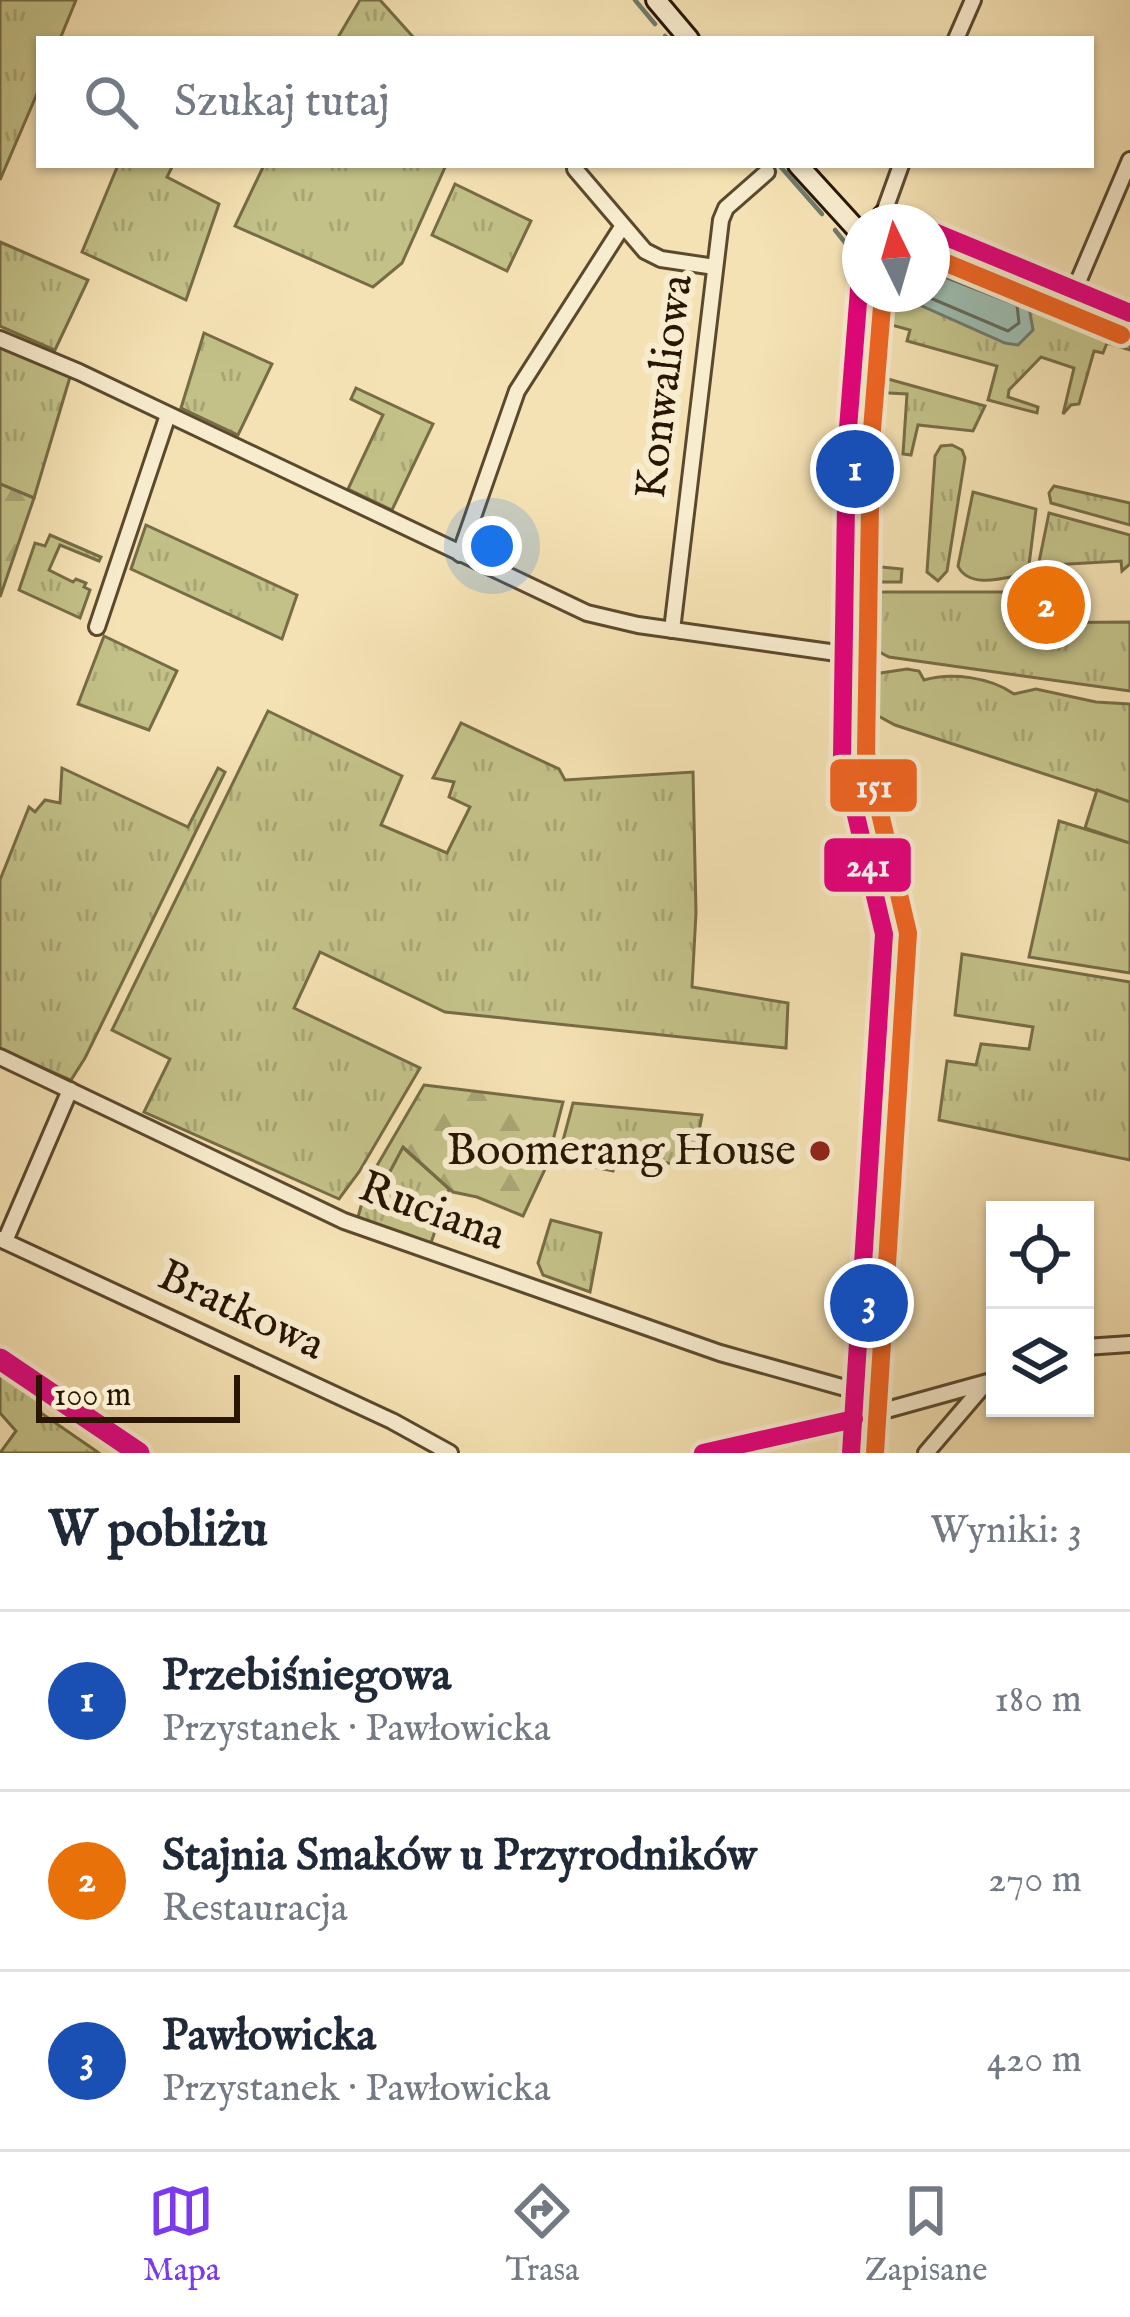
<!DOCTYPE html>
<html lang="pl">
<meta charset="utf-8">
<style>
:root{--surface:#fff;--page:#f6f6f7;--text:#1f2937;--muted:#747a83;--line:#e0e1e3;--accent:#7c3aed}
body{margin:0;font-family:"IM FELL English",serif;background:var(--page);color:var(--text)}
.controls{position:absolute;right:36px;bottom:36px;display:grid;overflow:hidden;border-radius:0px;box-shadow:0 3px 9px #0004}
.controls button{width:108px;height:108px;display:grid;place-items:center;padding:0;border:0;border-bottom:3px solid var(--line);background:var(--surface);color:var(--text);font:60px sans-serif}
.compass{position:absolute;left:842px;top:204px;width:108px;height:108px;border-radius:50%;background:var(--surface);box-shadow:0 3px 9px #0004;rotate:355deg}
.scale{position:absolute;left:36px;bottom:30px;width:204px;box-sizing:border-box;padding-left:12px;border:6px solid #281602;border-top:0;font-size:33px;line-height:42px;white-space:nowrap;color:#281602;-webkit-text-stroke:9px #f8ecce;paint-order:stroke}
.you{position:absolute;left:492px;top:546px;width:42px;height:42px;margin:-30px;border:9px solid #fff;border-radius:50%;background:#1a73e8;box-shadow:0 0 0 18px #1a73e833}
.badge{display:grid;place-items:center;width:78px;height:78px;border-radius:50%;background:var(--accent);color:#fff;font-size:39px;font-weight:700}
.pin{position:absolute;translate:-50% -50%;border:6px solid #fff;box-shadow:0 3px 12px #0006}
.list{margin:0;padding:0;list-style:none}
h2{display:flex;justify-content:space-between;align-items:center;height:156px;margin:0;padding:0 48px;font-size:51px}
h2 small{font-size:39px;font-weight:400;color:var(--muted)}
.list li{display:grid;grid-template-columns:78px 1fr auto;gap:36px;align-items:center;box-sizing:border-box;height:180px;padding:0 48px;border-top:3px solid var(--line)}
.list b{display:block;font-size:45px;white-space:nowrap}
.list p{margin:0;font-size:39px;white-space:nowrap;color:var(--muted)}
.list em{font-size:39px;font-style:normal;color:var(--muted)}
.icon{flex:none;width:66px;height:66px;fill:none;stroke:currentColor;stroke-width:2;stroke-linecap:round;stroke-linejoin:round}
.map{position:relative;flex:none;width:1130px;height:1453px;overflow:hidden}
.search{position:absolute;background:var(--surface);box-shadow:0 3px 9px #0004;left:36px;right:36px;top:36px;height:132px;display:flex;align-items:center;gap:30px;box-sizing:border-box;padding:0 42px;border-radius:0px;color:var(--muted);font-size:45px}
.sheet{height:696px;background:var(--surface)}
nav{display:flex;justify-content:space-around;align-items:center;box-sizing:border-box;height:168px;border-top:3px solid var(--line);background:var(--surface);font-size:33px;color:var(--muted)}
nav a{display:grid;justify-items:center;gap:6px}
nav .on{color:var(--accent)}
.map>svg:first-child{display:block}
.grass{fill:url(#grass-tufts);stroke:#766c45;stroke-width:3}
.forest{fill:url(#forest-firs);stroke:#766c45;stroke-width:3}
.green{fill:#c3c188;stroke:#766c45;stroke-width:3}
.water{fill:#9dbdb2;stroke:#6e7a6c;stroke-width:3}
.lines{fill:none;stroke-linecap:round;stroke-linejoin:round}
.shore{stroke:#626a5a;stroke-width:3}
.stream{stroke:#6e7a6c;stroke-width:4.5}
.street-casing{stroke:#5b492e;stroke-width:20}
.secondary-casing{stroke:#281602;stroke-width:24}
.street{stroke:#f8ecce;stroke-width:14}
.secondary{stroke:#f8ecce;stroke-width:18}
.bus-1-casing{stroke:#f8ecce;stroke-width:27}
.bus-2-casing{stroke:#f8ecce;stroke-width:27}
.bus-1{stroke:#e5007d;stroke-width:18}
.bus-2{stroke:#f26522;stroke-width:18}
.rail-1-casing{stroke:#f8ecce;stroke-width:30}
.rail-1{stroke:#e00885;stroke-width:21}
.poi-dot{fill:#8f2418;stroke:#f8ecce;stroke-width:4.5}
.labels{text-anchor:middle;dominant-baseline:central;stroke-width:12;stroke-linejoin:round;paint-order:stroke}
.street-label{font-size:45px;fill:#281602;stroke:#f8ecce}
.poi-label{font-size:45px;fill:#281602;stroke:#f8ecce;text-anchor:end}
.line-badge{stroke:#f8ecce;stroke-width:4.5}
.badge-label{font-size:33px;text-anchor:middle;font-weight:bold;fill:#fff}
</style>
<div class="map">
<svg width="1130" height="1453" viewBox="0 0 1130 1453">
<defs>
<pattern id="grass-tufts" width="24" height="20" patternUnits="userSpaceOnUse" patternTransform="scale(3)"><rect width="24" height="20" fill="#c3c188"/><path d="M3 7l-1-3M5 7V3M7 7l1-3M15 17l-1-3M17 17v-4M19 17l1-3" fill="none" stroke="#a8a574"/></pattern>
<pattern id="forest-firs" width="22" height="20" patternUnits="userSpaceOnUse" patternTransform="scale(3)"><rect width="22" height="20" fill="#c3c188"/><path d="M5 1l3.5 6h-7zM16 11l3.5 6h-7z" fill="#a8a574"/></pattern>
</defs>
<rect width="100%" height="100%" fill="#f5e2b4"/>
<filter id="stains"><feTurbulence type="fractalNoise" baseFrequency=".00167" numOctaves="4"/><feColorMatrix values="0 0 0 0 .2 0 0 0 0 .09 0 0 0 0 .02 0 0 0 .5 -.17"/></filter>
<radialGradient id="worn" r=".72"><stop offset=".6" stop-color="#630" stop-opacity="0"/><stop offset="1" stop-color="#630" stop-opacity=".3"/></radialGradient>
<g class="grass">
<polygon points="0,0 76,0 60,39 39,39 39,89 0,180"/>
<polygon points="360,0 380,0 415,39 337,39"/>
<polygon points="118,165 173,165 167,177 219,204 186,300 82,252"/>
<polygon points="264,165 446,165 402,263 373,287 235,226"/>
<polygon points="455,184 531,221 507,271 432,235"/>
<polygon points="932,237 1130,319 1130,350 1107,343 1103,353 1094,351 1079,404 1071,405 1063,414 1074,368 1041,357 1009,390 1008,397 1038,407 1037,413 988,400 997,366 907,341 910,330 866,318 869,294 932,294"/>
<polygon points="0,242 88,280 55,350 0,326"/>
<polygon points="204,333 272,364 238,435 181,408"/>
<polygon points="0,346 70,377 34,498 0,484"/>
<polygon points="888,379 985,406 973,431 918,425 911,455 903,454 907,394 870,392 866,451 872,452 864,573 870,574 871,566 902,569 901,582 856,582 856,390 870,391 875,381"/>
<polygon points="356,388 433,424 392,510 348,489 383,415 351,399"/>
<polygon points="952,445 962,450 965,458 947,571 938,581 927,572 935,456 941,446"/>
<polygon points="1054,486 1130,503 1130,525 1051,503 1049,493"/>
<path d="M973,492L1036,509L1029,565L1021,575C1001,579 968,588 958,566Z"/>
<polygon points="1049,513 1130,535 1130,564 1122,571 1121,561 1052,565 1052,574 1044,572 1039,562"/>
<polygon points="146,525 297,595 282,639 131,569"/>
<polygon points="50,535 101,557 99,561 60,545 49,570 73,582 76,579 86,583 84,587 90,590 80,618 19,590 35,543 45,546"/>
<polygon points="862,592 1006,592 1006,623 1130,622 1130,691 889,657 864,644 862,653 855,651 856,598 862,598"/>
<polygon points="104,636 177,671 149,730 78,704"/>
<path d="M907,669L919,671L924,680C951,672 990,677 1014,694L1036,689L1096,702L1130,704V802L895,725L858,705L860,676Z"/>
<polygon points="268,711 402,776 381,825 447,853 470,807 449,797 454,782 433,778 461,723 559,769 565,780 693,772 696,913 692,987 788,1003 786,1048 445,1012 320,952 294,1008 420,1068 359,1172 339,1199 144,1112 170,1059 112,1030"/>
<polygon points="62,768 188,827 218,768 225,772 85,1058 71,1080 0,1049 0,880 29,807 35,812 45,800 60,803"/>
<polygon points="1059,821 1130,843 1130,973 1029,957"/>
<polygon points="962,954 1130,982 1130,1160 939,1120 947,1061 976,1065 981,1044 1029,1049 1033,1027 955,1015"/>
<polygon points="573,1103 702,1115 696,1148 684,1148 681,1165 617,1155 613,1171 558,1159"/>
<polygon points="402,1147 449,1189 430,1246 364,1222 358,1217 368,1181 385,1181"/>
<polygon points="551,1220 601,1233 590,1292 543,1275 538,1263"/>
<polygon points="0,1372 39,1399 41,1413 99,1453 0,1453 16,1431 0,1413"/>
</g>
<g class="forest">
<polygon points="0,484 34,498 0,597"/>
<polygon points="424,1085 563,1102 546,1167 523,1216 477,1197 453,1192 403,1147 385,1181 368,1181"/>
</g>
<polygon class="green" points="1097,790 1130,802 1130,843 1085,828"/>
<polygon class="water" points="932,259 1027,296 1033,330 1018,345 1005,343 902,297 900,294 932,294"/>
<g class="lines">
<polyline class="shore" points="921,294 1008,331 1019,323 1017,305 932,272"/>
<g class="stream">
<polyline points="635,0 655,24"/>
<polyline points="665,36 668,39"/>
<polyline points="779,165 822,214"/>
<polyline points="835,230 851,250"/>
</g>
<defs>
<g id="street">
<polyline points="956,39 973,0"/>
<polyline points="575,169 645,251 661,259 715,267"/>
<polyline points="883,215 901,165"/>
<polyline points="1075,289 1130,160"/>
<polyline points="0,339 79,372 587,613 638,625 844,654"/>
<polyline points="460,554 517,391 622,227"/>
<polyline points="97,627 168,415"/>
<polyline points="672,630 721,220 726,208 767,172"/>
<polyline points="0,1057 344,1221 720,1353 856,1391"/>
<polyline points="0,1239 392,1421 450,1453"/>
<polyline points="5,1241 70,1090"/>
<polyline points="1085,1347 1130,1344"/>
<polyline points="703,1453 854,1419 995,1380"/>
<polyline points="926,1453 985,1384"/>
</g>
<g id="secondary">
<polyline points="656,0 689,39"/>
<polyline points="798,165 860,233"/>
<polyline points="878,222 883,215 906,222"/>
<polyline points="932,231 1130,313"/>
<polyline points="851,1453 884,934 842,756 847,441 860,277"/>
</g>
</defs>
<use href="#street" class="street-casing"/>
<use href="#secondary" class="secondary-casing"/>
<use href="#street" class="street"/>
<use href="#secondary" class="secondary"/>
<defs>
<g id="bus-1">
<polyline points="932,231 1130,313"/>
<polyline points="703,1453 854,1419"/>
<polyline points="851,1453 884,934 842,756 847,441 860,277"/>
</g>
<g id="bus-2">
<polyline points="932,257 1121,335"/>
<polyline points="875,1453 908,933 866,753 871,442 883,294"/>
</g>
</defs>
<use href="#bus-1" class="bus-1-casing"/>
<use href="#bus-2" class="bus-2-casing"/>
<use href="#bus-1" class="bus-1"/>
<use href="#bus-2" class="bus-2"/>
<defs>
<polyline id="rail-1" points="0,1359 139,1453"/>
</defs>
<use href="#rail-1" class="rail-1-casing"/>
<use href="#rail-1" class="rail-1"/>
</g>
<circle class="poi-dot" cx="820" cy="1151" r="12"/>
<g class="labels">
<g class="street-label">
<text transform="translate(665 387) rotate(-83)">Konwaliowa</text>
<text transform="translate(432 1212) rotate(20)">Ruciana</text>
<text transform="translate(241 1311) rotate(25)">Bratkowa</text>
</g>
<g class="poi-label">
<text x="796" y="1151">Boomerang House</text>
</g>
</g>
<g class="line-badge">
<rect x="828" y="757" width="91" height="57" rx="12" fill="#f26522"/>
<rect x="822" y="836" width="91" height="58" rx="12" fill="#e5007d"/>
</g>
<g class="badge-label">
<text x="874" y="797">151</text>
<text x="868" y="876">241</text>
</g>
<rect width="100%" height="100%" filter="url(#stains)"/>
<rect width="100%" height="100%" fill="url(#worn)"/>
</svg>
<div class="controls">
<button><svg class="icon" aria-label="locate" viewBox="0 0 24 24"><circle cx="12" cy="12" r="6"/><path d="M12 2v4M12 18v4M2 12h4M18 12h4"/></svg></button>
<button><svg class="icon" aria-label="layers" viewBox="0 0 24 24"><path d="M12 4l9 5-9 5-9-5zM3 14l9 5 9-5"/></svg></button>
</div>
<svg class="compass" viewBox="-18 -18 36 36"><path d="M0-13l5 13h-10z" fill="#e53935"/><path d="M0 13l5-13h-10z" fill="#747a83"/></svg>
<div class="scale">100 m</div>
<div class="you"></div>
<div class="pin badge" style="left:855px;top:469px;background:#1a4fb4">1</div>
<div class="pin badge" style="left:1046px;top:605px;background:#e8710a">2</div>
<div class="pin badge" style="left:869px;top:1303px;background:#1a4fb4">3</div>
<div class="search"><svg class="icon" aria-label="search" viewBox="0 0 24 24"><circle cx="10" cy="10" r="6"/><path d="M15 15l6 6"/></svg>Szukaj tutaj</div>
</div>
<section class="sheet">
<h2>W pobliżu<small>Wyniki: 3</small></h2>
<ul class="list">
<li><span class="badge" style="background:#1a4fb4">1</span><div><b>Przebiśniegowa</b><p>Przystanek · Pawłowicka</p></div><em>180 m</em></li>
<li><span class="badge" style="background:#e8710a">2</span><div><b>Stajnia Smaków u Przyrodników</b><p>Restauracja</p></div><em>270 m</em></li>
<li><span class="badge" style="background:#1a4fb4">3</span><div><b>Pawłowicka</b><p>Przystanek · Pawłowicka</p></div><em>420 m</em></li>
</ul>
</section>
<nav>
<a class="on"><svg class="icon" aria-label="map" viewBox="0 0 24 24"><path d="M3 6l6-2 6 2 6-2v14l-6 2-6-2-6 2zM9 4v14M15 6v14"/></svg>Mapa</a>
<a><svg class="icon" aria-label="directions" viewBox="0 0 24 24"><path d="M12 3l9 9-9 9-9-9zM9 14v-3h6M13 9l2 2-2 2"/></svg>Trasa</a>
<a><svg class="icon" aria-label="saved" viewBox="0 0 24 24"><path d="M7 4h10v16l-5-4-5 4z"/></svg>Zapisane</a>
</nav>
